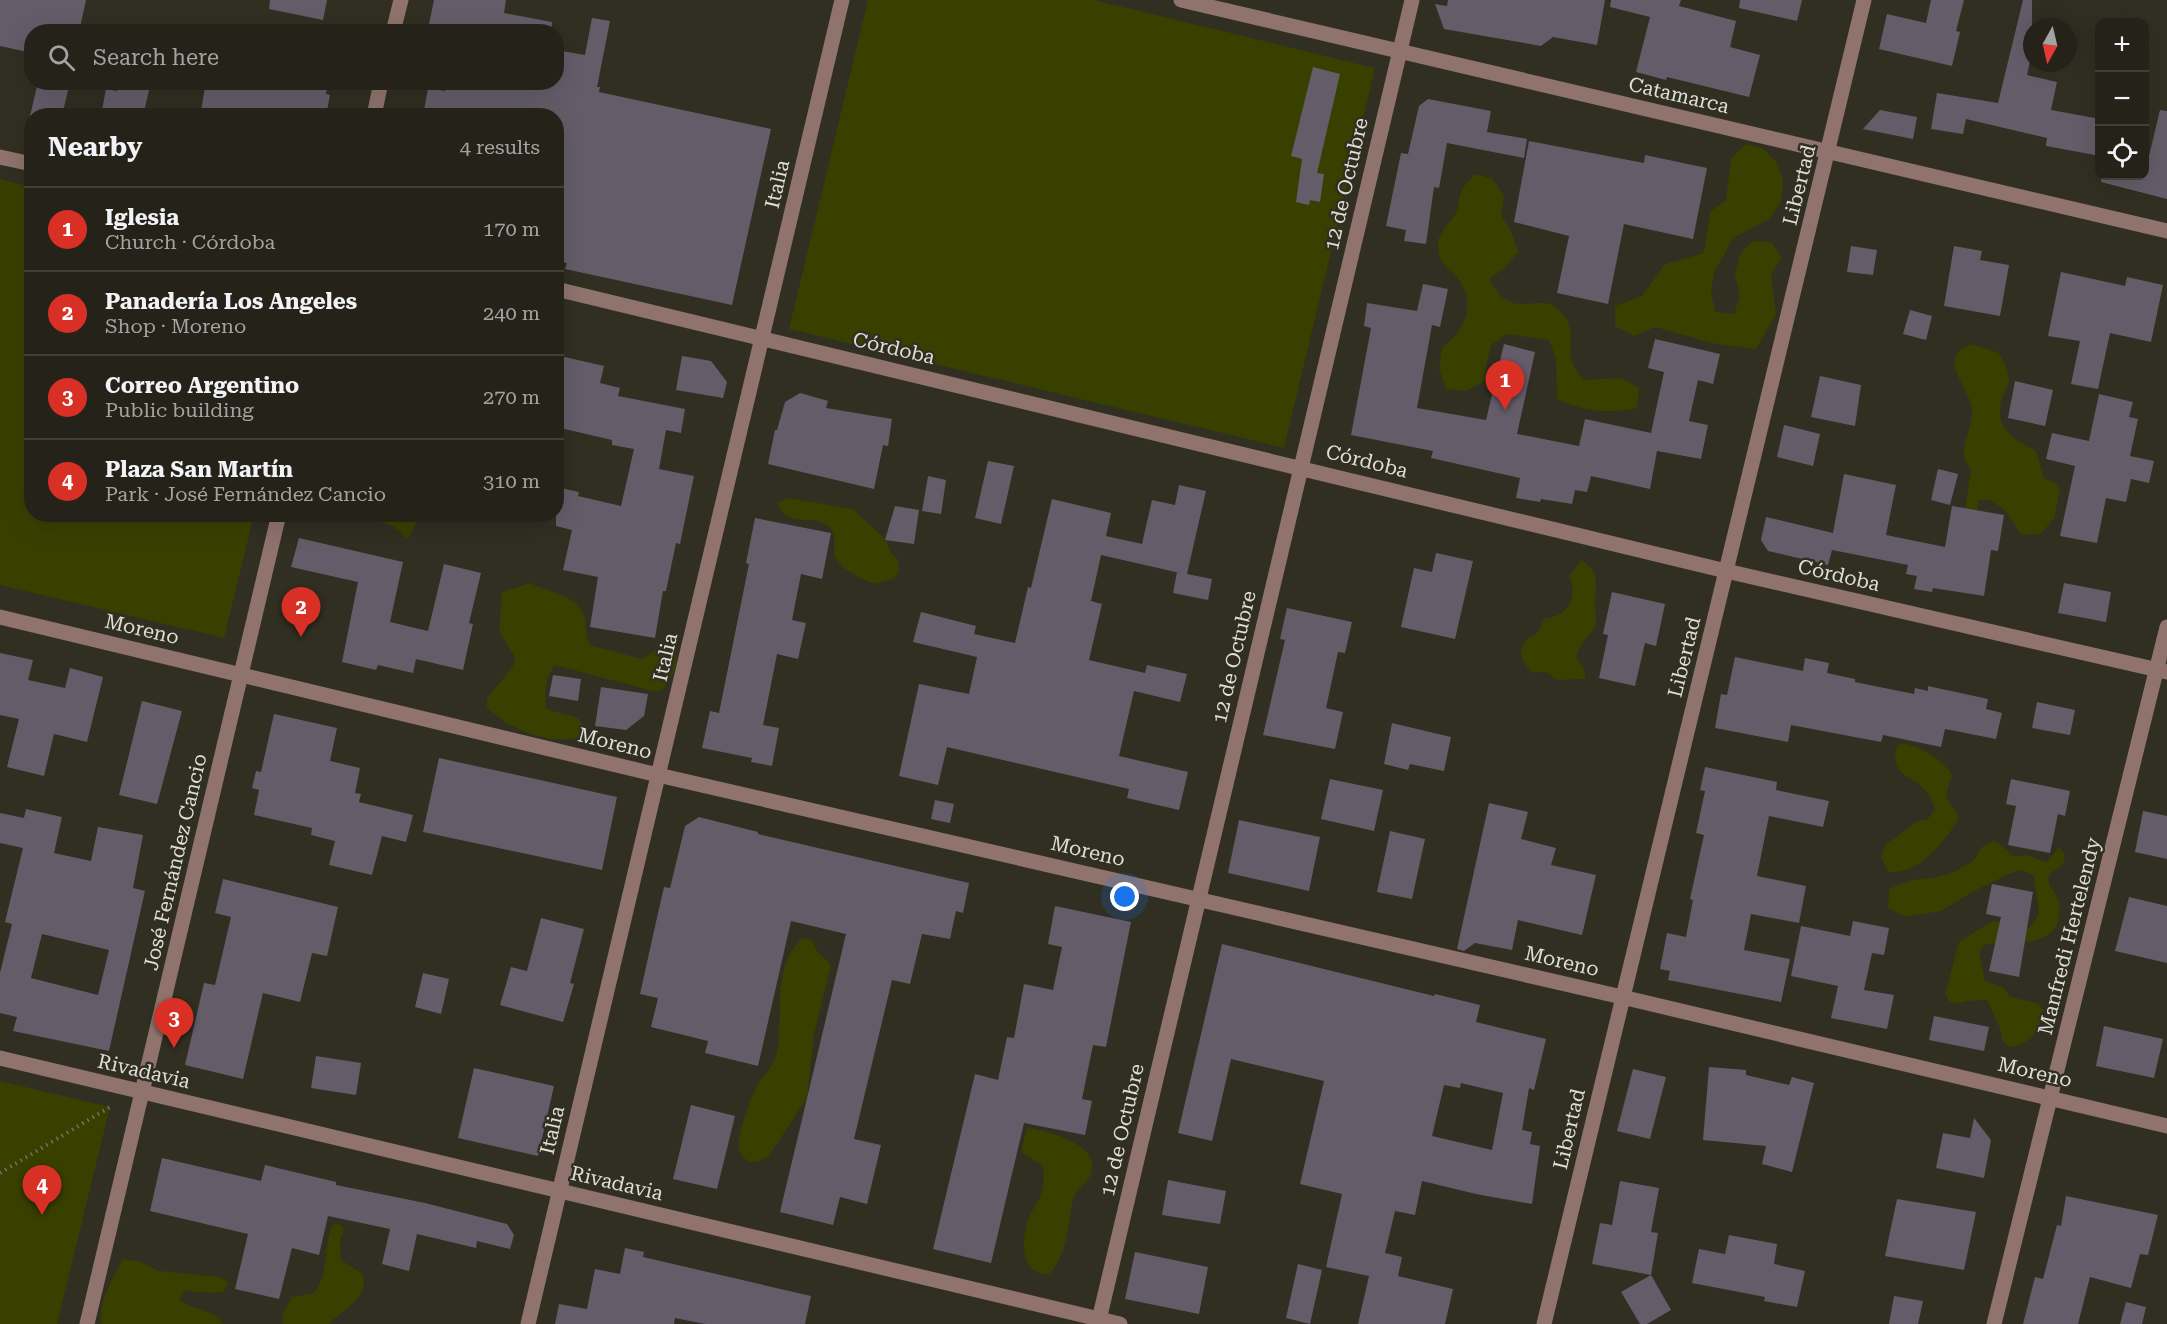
<!DOCTYPE html>
<meta charset="utf-8">
<style>
:root{--surface:#25221a;--page:#2d2a23;--text:#f1f3f6;--muted:#a3a4a2;--line:#423f39;--accent:#d93025}
body{margin:0;font-family:"Roboto Serif",serif;background:var(--page);color:var(--text)}
.controls{position:absolute;right:18px;top:18px;display:grid;overflow:hidden;border-radius:12px;box-shadow:0 6px 24px #0002}
.controls button{width:54px;height:54px;display:grid;place-items:center;padding:0;border:0;border-bottom:2px solid var(--line);background:var(--surface);color:var(--text);font:30px sans-serif}
.compass{position:absolute;left:2023px;top:18px;width:54px;height:54px;border-radius:50%;background:var(--surface);box-shadow:0 6px 24px #0002;rotate:188deg}
.you{position:absolute;left:1125px;top:897px;width:21px;height:21px;margin:-15px;border:4px solid #fff;border-radius:50%;background:#1a73e8;box-shadow:0 0 0 9px #1a73e833}
.badge{display:grid;place-items:center;width:39px;height:39px;border-radius:50%;background:var(--accent);color:#fff;font-size:20px;font-weight:700}
.pin{position:absolute;translate:-50% -50px;filter:drop-shadow(0 2px 3px #0008)}
.pin::after{content:'';position:absolute;top:32px;width:21px;height:18px;background:inherit;clip-path:polygon(0 0,100% 0,50% 100%)}
.list{margin:0;padding:0;list-style:none}
h2{display:flex;justify-content:space-between;align-items:center;height:78px;margin:0;padding:0 24px;font-size:26px}
h2 small{font-size:20px;font-weight:400;color:var(--muted)}
.list li{display:grid;grid-template-columns:39px 1fr auto;gap:18px;align-items:center;box-sizing:border-box;height:84px;padding:0 24px;border-top:2px solid var(--line)}
.list b{display:block;font-size:22px;white-space:nowrap}
.list p{margin:0;font-size:20px;white-space:nowrap;color:var(--muted)}
.list em{font-size:20px;font-style:normal;color:var(--muted)}
.icon{flex:none;width:33px;height:33px;fill:none;stroke:currentColor;stroke-width:2;stroke-linecap:round;stroke-linejoin:round}
.map{position:relative;flex:none;width:2167px;height:1324px;overflow:hidden}
.search{position:absolute;background:var(--surface);box-shadow:0 6px 24px #0002;left:24px;top:24px;width:540px;height:66px;display:flex;align-items:center;gap:15px;box-sizing:border-box;padding:0 21px;border-radius:24px;color:var(--muted);font-size:22px}
.panel{position:absolute;background:var(--surface);box-shadow:0 6px 24px #0002;left:24px;top:108px;width:540px;height:414px;border-radius:24px}
.map>svg:first-child{display:block}
.green{fill:#384000}
.building{fill:#645d69;fill-rule:evenodd}
.lines{fill:none;stroke-linecap:round;stroke-linejoin:round}
.path{stroke:#737066;stroke-width:4;stroke-dasharray:1.5 4.5;stroke-linecap:butt}
.minor{stroke:#90736d;stroke-width:15}
.labels{text-anchor:middle;dominant-baseline:central;stroke-width:5;stroke-linejoin:round;paint-order:stroke}
.street-label{font-size:20px;fill:#e0dfd7;stroke:#312e22}
</style>
<div class="map">
<svg width="2167" height="1324" viewBox="0 0 2167 1324">
<rect width="100%" height="100%" fill="#312e22"/>
<g class="green">
<polygon points="868,0 1094,0 1375,68 1284,448 789,329"/>
<polygon points="1745,144 1763,148 1777,163 1783,181 1781,201 1770,219 1733,238 1714,273 1711,292 1715,312 1734,314 1740,295 1735,275 1739,256 1752,241 1771,242 1782,258 1771,274 1776,314 1756,349 1716,344 1655,327 1634,336 1615,326 1615,306 1642,296 1665,264 1704,253 1710,212 1726,200 1731,159"/>
<path d="M1475,174L1493,179L1504,196L1501,215L1512,233L1518,252L1506,267L1489,279C1513,325 1538,289 1560,311C1578,330 1566,344 1573,365C1575,370 1581,376 1584,380L1622,378L1639,388L1637,408C1608,414 1584,412 1557,399L1556,358L1549,340L1507,334L1491,345L1483,382L1465,391L1446,389L1439,369L1442,348C1464,331 1477,306 1459,280C1449,265 1440,269 1438,247C1437,232 1451,223 1457,211C1459,205 1458,198 1461,192C1463,186 1470,180 1475,174Z"/>
<polygon points="0,179 31,187 32,514 254,515 224,638 0,585"/>
<path d="M1971,344L1999,353C2003,361 2009,370 2009,379C2009,387 2003,394 2001,402C1995,430 2015,439 2036,451L2044,478L2054,482L2060,489L2054,519L2040,534L2021,535L2005,510L1988,499L1978,501V511L1965,510L1971,470C1954,450 1972,435 1972,412C1973,390 1933,358 1971,344Z"/>
<path d="M788,498L853,509L885,539L891,553L898,560L899,570L894,579L875,584C863,580 836,567 834,554C833,544 837,535 829,527C811,511 790,532 777,503Z"/>
<path d="M372,515H421C414,523 414,531 407,539L393,526L374,519Z"/>
<path d="M1581,560C1600,571 1596,583 1595,602C1594,610 1598,618 1595,626C1589,639 1577,644 1577,659L1584,668L1586,679L1557,680L1545,671L1534,673C1524,665 1515,652 1526,640C1529,637 1533,637 1535,635C1539,631 1542,623 1545,618C1568,617 1579,596 1569,576Z"/>
<path d="M530,583C546,591 576,596 583,613C587,623 585,635 590,645L641,659L651,654L665,640C686,654 674,674 662,690L652,691L555,665C544,679 545,693 546,709L578,718L584,727L581,737C548,746 511,730 487,708V699L513,666L515,657L499,631L502,592Z"/>
<path d="M1901,743C1921,746 1941,758 1952,775C1941,807 1949,794 1959,819C1944,842 1919,875 1889,872L1881,858L1885,845L1918,821L1927,820L1935,809C1932,802 1929,793 1923,788C1907,773 1892,776 1896,748Z"/>
<path d="M1994,840L2015,857L2025,855L2047,862L2059,847L2065,855L2064,862L2049,875C2047,890 2057,891 2059,904C2065,950 2014,941 1986,944L1979,952L1985,981L2004,988L2009,996L2018,999L2037,1003L2044,1010C2040,1030 2033,1040 2014,1047L2006,1045L2002,1040L2000,1028L1987,1000L1967,1001L1957,1004L1949,1001L1945,994L1959,942L1992,921L2029,928L2039,914L2034,876L2022,870L2009,874L1974,891L1941,911L1906,917L1888,908L1889,889L1911,880L1934,878L1955,872L1974,860L1982,847Z"/>
<path d="M802,938L812,941L817,951L831,965L814,1034L807,1098L769,1156L760,1161L749,1162C744,1158 740,1155 739,1148C737,1134 753,1089 762,1078C770,1069 774,1064 777,1051C784,1013 771,968 802,938Z"/>
<polygon points="0,1081 110,1107 57,1324 0,1324"/>
<path d="M1027,1127C1048,1132 1101,1143 1091,1174C1087,1185 1075,1188 1073,1200C1067,1228 1069,1252 1049,1274C1018,1276 1021,1236 1030,1215C1033,1208 1039,1202 1041,1194C1044,1186 1044,1175 1043,1166L1021,1152Z"/>
<path d="M333,1224L341,1225L344,1230L340,1240L341,1260L363,1274C369,1300 343,1308 329,1324H283V1314L292,1297L314,1293C330,1273 322,1247 333,1224Z"/>
<path d="M123,1259L141,1262L159,1271L220,1277L229,1282L224,1291L214,1293L184,1291L179,1299C192,1311 217,1309 223,1324H101C98,1303 113,1277 123,1259Z"/>
</g>
<g class="building">
<polygon points="0,0 86,0 79,32 32,32 32,53 0,46"/>
<polygon points="270,0 327,0 323,20 269,9"/>
<polygon points="434,0 506,0 504,13 552,22 551,32 440,32 428,29"/>
<polygon points="1448,0 1605,0 1597,45 1553,37 1541,46 1444,29 1435,4 1447,6"/>
<polygon points="1611,0 1681,0 1679,6 1736,21 1730,47 1760,55 1749,97 1667,77 1666,80 1636,72 1650,17 1610,7"/>
<polygon points="1740,0 1802,0 1797,21 1739,8"/>
<polygon points="1931,0 1964,0 1956,31 1960,32 1952,66 1879,49 1887,14 1926,23"/>
<polygon points="2023,0 2032,0 2032,52 2027,75 2057,82 2051,110 2100,119 2100,156 2046,146 2047,138 1966,119 1963,134 1931,129 1937,93 1998,103"/>
<polygon points="592,18 610,21 597,87 600,87 599,92 771,129 732,305 565,269 567,263 556,261 556,116 516,116 485,109 483,116 423,116 428,88 445,91 447,82 556,82 556,50 585,55"/>
<polygon points="1313,67 1340,74 1317,173 1324,174 1320,202 1310,200 1309,205 1296,202 1302,159 1291,156"/>
<polygon points="38,82 70,82 62,116 30,116"/>
<polygon points="119,82 151,82 143,116 101,116 106,89 117,91"/>
<polygon points="206,82 328,82 326,94 330,95 326,116 200,116"/>
<polygon points="1428,99 1491,111 1487,132 1527,139 1524,158 1447,143 1439,188 1434,187 1426,244 1404,241 1406,230 1386,226 1401,153 1408,154 1419,106"/>
<polygon points="1880,110 1917,117 1913,139 1863,129"/>
<polygon points="2160,110 2167,111 2167,199 2101,182 2102,176 2145,176 2145,154 2149,156"/>
<polygon points="1529,141 1644,163 1645,155 1707,168 1693,239 1624,224 1608,304 1557,293 1569,236 1514,222"/>
<polygon points="1851,246 1877,250 1873,275 1847,272"/>
<polygon points="1954,246 1982,251 1980,260 2009,265 2000,316 1944,306"/>
<polygon points="2061,272 2125,286 2127,277 2163,285 2151,342 2110,333 2098,389 2071,384 2080,341 2048,336"/>
<polygon points="1423,284 1448,289 1440,327 1432,325 1417,408 1486,420 1504,344 1535,352 1517,434 1579,446 1585,419 1651,433 1664,372 1648,368 1655,339 1720,354 1713,384 1698,380 1689,421 1708,425 1701,459 1657,451 1650,489 1591,476 1587,492 1575,490 1572,504 1541,499 1540,502 1516,498 1520,478 1431,458 1433,451 1351,435 1371,328 1364,326 1367,303 1417,311"/>
<polygon points="1910,310 1932,316 1926,340 1903,334"/>
<polygon points="556,355 604,366 600,383 620,388 618,396 685,409 681,433 666,430 659,469 694,476 680,544 676,543 666,591 663,591 655,638 590,627 598,577 563,570 572,530 556,526 556,487 579,492 578,496 621,506 634,449 612,445 612,440 556,427"/>
<polygon points="682,356 711,361 727,382 723,398 676,390"/>
<polygon points="1820,376 1861,385 1855,426 1811,417"/>
<polygon points="2015,381 2053,390 2045,426 2008,418"/>
<polygon points="800,393 828,401 826,408 892,419 888,446 883,445 874,489 768,464 775,430 777,430 785,402"/>
<polygon points="2099,394 2133,402 2129,417 2138,419 2130,456 2154,461 2149,483 2131,479 2126,502 2106,498 2097,543 2060,536 2075,466 2046,459 2052,433 2089,441"/>
<polygon points="1784,425 1820,434 1813,466 1777,457"/>
<polygon points="988,461 1014,466 1001,524 975,518"/>
<polygon points="1938,469 1958,474 1950,505 1931,500"/>
<polygon points="1844,474 1896,485 1886,535 1945,547 1952,506 2004,515 1998,551 1991,550 1984,596 1933,588 1932,592 1914,589 1917,576 1906,574 1908,565 1832,550 1828,565 1768,551 1761,540 1766,517 1833,533"/>
<polygon points="928,476 946,480 941,514 922,511"/>
<polygon points="1179,485 1206,491 1187,574 1212,579 1208,600 1173,593 1177,572 1180,573 1101,555 1091,601 1102,604 1089,660 1145,673 1147,665 1187,674 1180,702 1134,691 1119,756 1188,772 1179,810 1127,798 1129,789 947,747 938,785 899,776 919,684 969,694 977,657 913,642 921,612 976,626 974,634 1015,643 1028,587 1031,588 1052,499 1111,513 1106,536 1142,544 1152,500 1175,505"/>
<polygon points="895,506 919,510 914,544 885,540"/>
<polygon points="755,518 831,533 822,579 801,574 792,620 806,623 798,659 777,654 763,725 779,728 772,766 751,762 752,758 702,748 710,711 719,713 749,564 746,563"/>
<polygon points="299,538 403,562 390,622 428,631 444,564 481,573 469,623 473,624 463,670 416,659 413,673 378,665 376,670 342,662 358,582 291,567"/>
<polygon points="1436,553 1473,561 1455,639 1401,627 1414,568 1432,572"/>
<polygon points="2064,583 2111,592 2106,622 2058,613"/>
<polygon points="1612,592 1665,604 1656,646 1645,643 1635,686 1599,678 1608,635 1603,634"/>
<polygon points="1287,608 1352,622 1345,653 1338,652 1326,708 1343,712 1335,749 1263,735 1285,640 1280,639"/>
<polygon points="0,653 33,660 28,680 65,688 70,668 103,677 87,742 54,734 44,776 7,767 19,719 0,715"/>
<polygon points="1735,657 1803,671 1805,658 1829,663 1827,673 1855,679 1855,682 1914,694 1915,688 1928,691 1928,686 1988,699 1986,709 2002,713 1996,739 1945,729 1941,747 1883,735 1881,742 1791,725 1788,742 1715,728 1721,694 1727,695"/>
<polygon points="553,675 581,679 578,701 549,696"/>
<polygon points="601,687 648,694 644,716 626,730 595,726"/>
<polygon points="142,701 182,711 157,804 119,795"/>
<polygon points="2037,702 2075,710 2070,735 2032,728"/>
<polygon points="274,714 337,728 330,761 360,768 355,793 361,794 359,802 413,815 406,842 382,836 372,875 329,865 335,841 311,835 312,828 254,815 259,790 252,788 256,771 261,772"/>
<polygon points="1392,723 1451,737 1444,771 1410,764 1408,770 1384,764"/>
<polygon points="439,758 617,797 602,870 423,832"/>
<polygon points="1705,767 1777,782 1776,790 1829,801 1823,827 1769,816 1757,876 1806,886 1799,923 1751,914 1744,950 1790,959 1781,1002 1668,980 1670,971 1660,969 1667,933 1686,937 1693,900 1690,899 1704,835 1696,833 1705,791 1700,790"/>
<polygon points="1330,779 1383,790 1374,831 1321,819"/>
<polygon points="2011,779 2070,791 2065,816 2058,814 2050,853 2008,845 2016,806 2006,804"/>
<polygon points="935,800 954,804 950,823 931,819"/>
<polygon points="1489,803 1528,812 1521,839 1556,848 1551,865 1596,875 1582,935 1518,920 1512,950 1475,943 1464,951 1457,949"/>
<path d="M26,809L62,817L54,853L91,861L98,827L143,835L133,888L145,891L109,1051L13,1031L17,1017L0,1013V973L12,924L5,922L23,848L0,843V813L24,818ZM42,934L109,950L98,995L31,978Z"/>
<polygon points="2143,811 2167,816 2167,859 2135,852"/>
<polygon points="699,817 758,832 758,834 969,883 963,913 956,911 950,939 922,934 910,984 892,980 854,1139 881,1145 867,1204 840,1197 833,1225 780,1212 846,934 791,921 758,1066 705,1053 708,1041 651,1027 658,998 640,994 656,922 664,887 670,888 685,826"/>
<polygon points="1239,820 1320,837 1309,891 1228,873"/>
<polygon points="1390,831 1425,839 1412,899 1377,892"/>
<polygon points="223,879 338,907 327,956 312,953 300,1002 263,993 243,1079 185,1065 204,983 215,985 231,917 215,913"/>
<polygon points="1992,884 2033,892 2019,977 1989,971 2001,917 1986,914"/>
<polygon points="2129,897 2167,906 2167,963 2115,951"/>
<polygon points="1055,906 1131,922 1106,1047 1093,1045 1082,1099 1092,1101 1085,1135 1024,1123 991,1263 933,1249 975,1074 998,1080 1007,1037 1014,1038 1024,984 1053,990 1062,947 1048,944"/>
<polygon points="541,918 584,929 570,983 574,984 563,1022 500,1005 511,967 527,971"/>
<polygon points="1853,921 1889,928 1884,955 1872,953 1864,990 1894,995 1887,1029 1831,1018 1838,986 1791,976 1801,926 1850,936"/>
<path d="M1222,944L1434,996L1435,994L1480,1005L1476,1022L1546,1039L1534,1090L1529,1088L1522,1130L1532,1132L1530,1144L1540,1146L1532,1204L1476,1194L1422,1181L1415,1215L1395,1211L1385,1253L1402,1257L1398,1276L1453,1289L1445,1324H1358L1369,1276L1326,1267L1342,1194L1300,1184L1324,1081L1231,1059L1212,1141L1178,1133ZM1461,1083L1503,1093L1492,1150L1432,1136L1444,1085L1460,1088Z"/>
<polygon points="423,973 449,979 441,1014 415,1007"/>
<polygon points="1934,1016 1989,1027 1984,1051 1929,1040"/>
<polygon points="2104,1026 2163,1039 2154,1078 2096,1066"/>
<polygon points="316,1056 361,1063 356,1095 311,1088"/>
<polygon points="1709,1067 1746,1070 1746,1075 1789,1085 1792,1077 1814,1083 1792,1172 1762,1164 1766,1146 1703,1140"/>
<polygon points="474,1068 554,1086 538,1156 458,1138"/>
<polygon points="1633,1069 1666,1077 1650,1139 1617,1131"/>
<polygon points="691,1105 735,1116 717,1189 673,1179"/>
<polygon points="1974,1118 1991,1140 1984,1178 1936,1168 1943,1133 1970,1138"/>
<polygon points="162,1158 261,1181 265,1165 336,1182 336,1185 425,1203 507,1224 514,1235 510,1249 477,1241 476,1248 417,1234 409,1271 382,1264 390,1229 328,1216 319,1255 292,1248 279,1299 235,1289 248,1234 150,1211"/>
<polygon points="1168,1180 1226,1191 1220,1224 1162,1215"/>
<polygon points="1620,1181 1659,1188 1651,1232 1658,1233 1651,1275 1592,1264 1600,1223 1612,1225"/>
<polygon points="2066,1196 2158,1215 2148,1255 2140,1254 2131,1288 2090,1277 2078,1324 2023,1324 2035,1277 2043,1279 2057,1225 2061,1226"/>
<polygon points="1897,1199 1976,1212 1964,1270 1885,1256"/>
<polygon points="1729,1235 1777,1244 1774,1264 1805,1271 1797,1307 1764,1301 1765,1297 1692,1283 1699,1249 1725,1254"/>
<polygon points="625,1248 644,1252 643,1257 811,1296 805,1324 705,1324 675,1318 674,1324 555,1324 559,1304 587,1309 595,1269 620,1274"/>
<polygon points="1135,1252 1208,1267 1199,1314 1125,1299"/>
<polygon points="1298,1264 1322,1270 1310,1324 1286,1318"/>
<polygon points="1651,1275 1671,1310 1647,1324 1640,1324 1621,1292"/>
<polygon points="1894,1296 1923,1301 1918,1324 1889,1324"/>
<polygon points="2126,1302 2146,1307 2142,1324 2120,1324"/>
</g>
<g class="lines">
<polyline class="path" points="0,1173 110,1107"/>
<g class="minor">
<polyline points="1181,0 2167,231"/>
<polyline points="393,32 401,0"/>
<polyline points="374,116 381,82"/>
<polyline points="0,157 32,164"/>
<polyline points="556,289 1726,571 2167,672"/>
<polyline points="0,617 658,775 1622,997 2167,1126"/>
<polyline points="0,1058 1120,1324"/>
<polyline points="87,1324 279,514"/>
<polyline points="528,1324 842,0"/>
<polyline points="1098,1324 1412,0"/>
<polyline points="1544,1324 1864,0"/>
<polyline points="1994,1324 2167,627"/>
</g>
</g>
<g class="labels">
<g class="street-label">
<text transform="translate(1679 95) rotate(13)">Catamarca</text>
<text transform="translate(777 184) rotate(-77)">Italia</text>
<text transform="translate(1346 184) rotate(-77)">12 de Octubre</text>
<text transform="translate(1799 185) rotate(-76)">Libertad</text>
<text transform="translate(894 348) rotate(13)">Córdoba</text>
<text transform="translate(1367 461) rotate(14)">Córdoba</text>
<text transform="translate(1839 575) rotate(13)">Córdoba</text>
<text transform="translate(142 629) rotate(13)">Moreno</text>
<text transform="translate(665 657) rotate(-77)">Italia</text>
<text transform="translate(1234 657) rotate(-77)">12 de Octubre</text>
<text transform="translate(1684 657) rotate(-76)">Libertad</text>
<text transform="translate(615 743) rotate(14)">Moreno</text>
<text transform="translate(1088 851) rotate(13)">Moreno</text>
<text transform="translate(175 862) rotate(-77)">José Fernández Cancio</text>
<text transform="translate(2069 936) rotate(-76)">Manfredi Hertelendy</text>
<text transform="translate(1562 961) rotate(13)">Moreno</text>
<text transform="translate(144 1071) rotate(13)">Rivadavia</text>
<text transform="translate(2035 1072) rotate(13)">Moreno</text>
<text transform="translate(1569 1129) rotate(-77)">Libertad</text>
<text transform="translate(552 1130) rotate(-77)">Italia</text>
<text transform="translate(1122 1130) rotate(-77)">12 de Octubre</text>
<text transform="translate(617 1183) rotate(13)">Rivadavia</text>
</g>
</g>
</svg>
<div class="controls">
<button>+</button>
<button>−</button>
<button><svg class="icon" aria-label="locate" viewBox="0 0 24 24"><circle cx="12" cy="12" r="6"/><path d="M12 2v4M12 18v4M2 12h4M18 12h4"/></svg></button>
</div>
<svg class="compass" viewBox="-18 -18 36 36"><path d="M0-13l5 13h-10z" fill="#e53935"/><path d="M0 13l5-13h-10z" fill="#a3a4a2"/></svg>
<div class="you"></div>
<div class="pin badge" style="left:1505px;top:410px">1</div>
<div class="pin badge" style="left:301px;top:637px">2</div>
<div class="pin badge" style="left:174px;top:1048px">3</div>
<div class="pin badge" style="left:42px;top:1215px">4</div>
<div class="search"><svg class="icon" aria-label="search" viewBox="0 0 24 24"><circle cx="10" cy="10" r="6"/><path d="M15 15l6 6"/></svg>Search here</div>
<section class="panel">
<h2>Nearby<small>4 results</small></h2>
<ul class="list">
<li><span class="badge">1</span><div><b>Iglesia</b><p>Church · Córdoba</p></div><em>170 m</em></li>
<li><span class="badge">2</span><div><b>Panadería Los Angeles</b><p>Shop · Moreno</p></div><em>240 m</em></li>
<li><span class="badge">3</span><div><b>Correo Argentino</b><p>Public building</p></div><em>270 m</em></li>
<li><span class="badge">4</span><div><b>Plaza San Martín</b><p>Park · José Fernández Cancio</p></div><em>310 m</em></li>
</ul>
</section>
</div>
